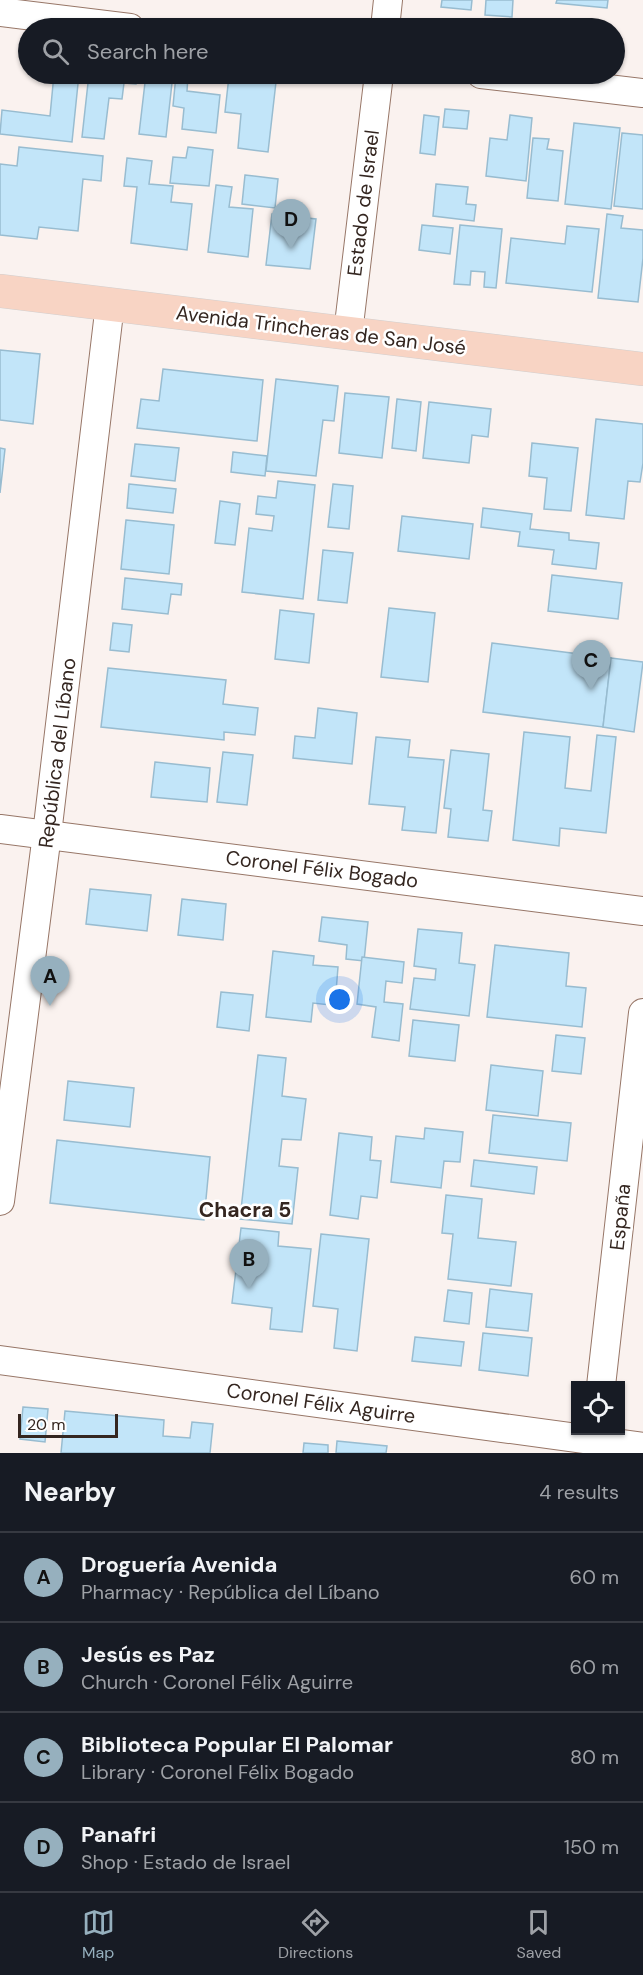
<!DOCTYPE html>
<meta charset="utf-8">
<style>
:root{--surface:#171b24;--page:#20242c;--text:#f1f3f6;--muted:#9ea1a6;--line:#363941;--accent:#96b0be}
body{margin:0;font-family:"DM Sans",sans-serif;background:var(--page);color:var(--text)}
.controls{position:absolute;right:18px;bottom:18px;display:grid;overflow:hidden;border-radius:0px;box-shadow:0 2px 4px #0004}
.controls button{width:54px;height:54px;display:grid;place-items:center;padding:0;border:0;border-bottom:2px solid var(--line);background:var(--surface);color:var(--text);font:30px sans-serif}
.scale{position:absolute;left:18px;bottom:15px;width:100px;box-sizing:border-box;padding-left:6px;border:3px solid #342620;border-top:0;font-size:16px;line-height:21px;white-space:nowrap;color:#342620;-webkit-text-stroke:4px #fff;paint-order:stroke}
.you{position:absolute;left:340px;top:1000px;width:21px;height:21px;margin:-15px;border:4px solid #fff;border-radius:50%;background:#1a73e8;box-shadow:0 0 0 9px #1a73e833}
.badge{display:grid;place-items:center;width:39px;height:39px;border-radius:50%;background:var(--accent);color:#111;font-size:20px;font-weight:700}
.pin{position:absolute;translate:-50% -50px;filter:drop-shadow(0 2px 3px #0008)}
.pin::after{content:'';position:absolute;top:32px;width:21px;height:18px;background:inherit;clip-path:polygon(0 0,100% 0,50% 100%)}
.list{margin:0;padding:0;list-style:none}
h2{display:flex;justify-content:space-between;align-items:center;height:78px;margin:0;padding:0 24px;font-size:26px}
h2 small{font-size:20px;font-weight:400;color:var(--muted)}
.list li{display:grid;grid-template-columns:39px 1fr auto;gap:18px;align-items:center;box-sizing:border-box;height:90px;padding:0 24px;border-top:2px solid var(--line)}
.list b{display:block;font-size:22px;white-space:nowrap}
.list p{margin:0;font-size:20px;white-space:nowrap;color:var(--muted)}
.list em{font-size:20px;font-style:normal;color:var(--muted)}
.icon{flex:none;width:33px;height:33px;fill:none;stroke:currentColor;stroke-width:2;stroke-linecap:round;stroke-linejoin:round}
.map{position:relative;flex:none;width:643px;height:1453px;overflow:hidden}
.search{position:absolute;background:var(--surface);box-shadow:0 2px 4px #0004;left:18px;right:18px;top:18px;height:66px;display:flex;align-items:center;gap:15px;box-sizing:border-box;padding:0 21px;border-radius:33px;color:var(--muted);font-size:22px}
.sheet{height:438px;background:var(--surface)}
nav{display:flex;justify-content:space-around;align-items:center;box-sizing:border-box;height:84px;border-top:2px solid var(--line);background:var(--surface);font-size:16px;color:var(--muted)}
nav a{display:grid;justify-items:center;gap:3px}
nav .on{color:var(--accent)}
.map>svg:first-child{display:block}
.building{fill:#c2e5f9;stroke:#98bcd0;stroke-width:1.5}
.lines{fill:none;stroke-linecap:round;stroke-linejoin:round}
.street-casing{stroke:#977667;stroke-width:30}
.primary-casing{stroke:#d2cfce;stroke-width:34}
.street{stroke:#fff;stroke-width:28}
.primary{stroke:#f8d4c4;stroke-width:33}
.labels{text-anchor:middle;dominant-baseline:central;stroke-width:5;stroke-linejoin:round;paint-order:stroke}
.street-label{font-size:20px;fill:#342620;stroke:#fff}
.neighbourhood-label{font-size:21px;font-weight:bold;fill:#342620;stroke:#fff}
</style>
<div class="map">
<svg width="643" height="1453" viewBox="0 0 643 1453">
<rect width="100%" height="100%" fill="#faf2ef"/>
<g class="building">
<polygon points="442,0 472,0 471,10 441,7"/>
<polygon points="486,0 513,0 512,17 485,15"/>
<polygon points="557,0 608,0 607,8 556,3"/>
<polygon points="54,74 79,74 72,142 0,134 2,110 50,116"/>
<polygon points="89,74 137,74 136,84 124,83 122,99 109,98 104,139 82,137"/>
<polygon points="146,74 173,74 166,137 139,134"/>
<polygon points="176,75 188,76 187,91 220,95 216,133 182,129 184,108 173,106"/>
<polygon points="229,76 276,82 268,152 238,148 241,114 225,112"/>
<polygon points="445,109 469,111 467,129 443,127"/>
<polygon points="424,115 439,117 435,155 420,153"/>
<polygon points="510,115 532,118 526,181 486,176 490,138 507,140"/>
<polygon points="574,123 620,128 611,209 565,204"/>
<polygon points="622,133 643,135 643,209 614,206"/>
<polygon points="533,138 549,139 547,149 563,151 558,201 527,198"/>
<polygon points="19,147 103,156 101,181 83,179 78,231 39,227 37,239 0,235 0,164 17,166"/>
<polygon points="188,147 213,150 209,186 170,183 173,157 186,158"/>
<polygon points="127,158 152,161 149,184 173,186 171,202 192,204 187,250 131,243 137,187 124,186"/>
<polygon points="245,175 278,179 275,208 242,204"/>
<polygon points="436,184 468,187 466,204 476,205 474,221 433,216"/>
<polygon points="216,185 232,187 229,207 253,209 248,257 208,252"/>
<polygon points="272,214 316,219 310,269 266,265"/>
<polygon points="607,214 623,216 621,228 643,230 643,258 638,302 598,298"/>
<polygon points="422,225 453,228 450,254 419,250"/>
<polygon points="460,225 502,229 496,288 484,287 485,272 471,271 470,285 454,284"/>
<polygon points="567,226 599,229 592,292 506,283 511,238 565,244"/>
<polygon points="0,350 40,354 33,424 0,420"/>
<polygon points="163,369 263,380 257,441 137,428 141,399 159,401"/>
<polygon points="276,379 338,386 334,421 323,420 316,476 266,471"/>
<polygon points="345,393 389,397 382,458 339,453"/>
<polygon points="397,399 421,402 416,451 392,448"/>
<polygon points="429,402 491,409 488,437 472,435 469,463 423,458"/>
<polygon points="596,419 643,424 643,463 640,482 628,481 624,519 586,515"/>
<polygon points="532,443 578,448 571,511 544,509 547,478 529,476"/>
<polygon points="135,444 179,448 175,481 131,476"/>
<polygon points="0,448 5,449 0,493"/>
<polygon points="233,452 267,456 265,476 231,472"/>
<polygon points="278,481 315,485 303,599 242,592 249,528 272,531 274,516 256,514 258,496 276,498"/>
<polygon points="129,484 176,489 173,513 127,508"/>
<polygon points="333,484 353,486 349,529 328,527"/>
<polygon points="220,501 240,504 235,545 215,543"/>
<polygon points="483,508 532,514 530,529 569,533 569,540 599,543 596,569 552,564 554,550 518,546 520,532 481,527"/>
<polygon points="402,516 473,524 469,559 398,551"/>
<polygon points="126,520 174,525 169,574 121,569"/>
<polygon points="323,550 353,553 347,603 318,600"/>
<polygon points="552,575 622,583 618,619 548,611"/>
<polygon points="125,578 182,584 181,595 171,594 168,614 122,609"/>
<polygon points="389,608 435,613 428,682 381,677"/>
<polygon points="280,610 314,614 309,663 275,659"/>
<polygon points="113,623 132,625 129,652 110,650"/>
<polygon points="492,643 611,658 603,727 483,712"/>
<polygon points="611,658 643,662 634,732 603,727"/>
<polygon points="108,668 226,680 223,704 258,708 255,735 224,732 224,740 101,727"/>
<polygon points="318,708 357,713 352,764 293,758 295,736 315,738"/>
<polygon points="524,732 570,737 565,788 591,791 597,735 616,737 606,833 560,828 559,846 513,840"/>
<polygon points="376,737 410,740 408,757 444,760 436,833 402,830 405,807 369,804"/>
<polygon points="451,750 489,754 483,810 492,811 488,841 448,837 451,809 444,808"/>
<polygon points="223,752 253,755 247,805 217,802"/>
<polygon points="155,762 210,768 207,802 151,797"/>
<polygon points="90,889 151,895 147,931 86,924"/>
<polygon points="182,899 226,904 223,940 178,935"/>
<polygon points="322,917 368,922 364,961 346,959 347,945 319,941"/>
<polygon points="418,929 462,933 459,963 475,965 469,1016 410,1009 414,978 435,980 436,969 414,966"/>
<polygon points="495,945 569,953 566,986 586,988 582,1027 487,1017"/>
<polygon points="273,951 314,956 313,965 338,967 336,992 349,993 348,1007 313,1003 311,1022 266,1017"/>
<polygon points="362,957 404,962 402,983 386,981 384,1002 403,1004 399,1041 372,1037 376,1007 357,1004"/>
<polygon points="221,992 253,995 249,1031 217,1027"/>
<polygon points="413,1020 459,1025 455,1061 409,1056"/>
<polygon points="556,1035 585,1038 581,1074 552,1071"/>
<polygon points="258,1055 286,1058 282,1096 306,1099 301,1140 282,1139 279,1166 298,1168 292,1224 240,1219"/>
<polygon points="491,1065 543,1071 538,1116 486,1110"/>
<polygon points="68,1081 134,1088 130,1127 64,1120"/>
<polygon points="493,1115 571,1123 567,1161 489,1153"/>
<polygon points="425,1128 463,1132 460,1162 444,1161 441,1188 391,1182 396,1136 424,1139"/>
<polygon points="339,1133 372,1137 370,1160 381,1161 377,1198 361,1196 358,1219 330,1215"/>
<polygon points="57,1140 210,1157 204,1220 50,1203"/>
<polygon points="474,1160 537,1167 534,1194 471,1186"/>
<polygon points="446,1195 482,1199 478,1238 516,1242 511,1286 448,1279 453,1234 442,1233"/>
<polygon points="241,1228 279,1232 278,1246 311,1249 302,1332 270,1329 272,1308 232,1303"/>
<polygon points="321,1234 369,1239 357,1351 334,1348 338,1309 313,1306"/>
<polygon points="490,1289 532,1294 528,1331 486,1327"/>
<polygon points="448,1290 472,1293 469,1324 444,1321"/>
<polygon points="483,1333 532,1338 528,1376 479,1370"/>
<polygon points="415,1337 464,1342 461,1366 412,1361"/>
<polygon points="23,1407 48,1409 45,1442 20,1439"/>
<polygon points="65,1411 164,1420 163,1436 190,1438 192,1422 213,1424 210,1453 61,1453"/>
<polygon points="337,1441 387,1446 386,1453 336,1453"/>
<polygon points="304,1443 328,1445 328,1453 303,1453"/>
</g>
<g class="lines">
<defs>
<g id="street">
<polyline points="0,12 130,28"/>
<polyline points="385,28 388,0"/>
<polyline points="481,74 643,93"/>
<polyline points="348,333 379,74"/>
<polyline points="0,829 643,911"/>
<polyline points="0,1201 47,834 110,304"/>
<polyline points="0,1360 643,1447"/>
<polyline points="601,1386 643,1013"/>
</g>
<polyline id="primary" points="0,291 643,369"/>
</defs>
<use href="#street" class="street-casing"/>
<use href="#primary" class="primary-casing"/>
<use href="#street" class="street"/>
<use href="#primary" class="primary"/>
</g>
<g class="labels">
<g class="street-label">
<text transform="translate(363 203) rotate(-83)">Estado de Israel</text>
<text transform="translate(321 330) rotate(7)">Avenida Trincheras de San José</text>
<text transform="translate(57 753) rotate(-83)">República del Líbano</text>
<text transform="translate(322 869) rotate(7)">Coronel Félix Bogado</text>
<text transform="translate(620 1217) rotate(-84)">España</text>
<text transform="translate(321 1403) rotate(8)">Coronel Félix Aguirre</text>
</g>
<g class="neighbourhood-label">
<text x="245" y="1210">Chacra 5</text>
</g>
</g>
</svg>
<div class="controls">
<button><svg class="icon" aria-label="locate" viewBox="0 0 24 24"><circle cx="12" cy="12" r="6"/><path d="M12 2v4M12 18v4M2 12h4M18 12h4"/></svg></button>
</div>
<div class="scale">20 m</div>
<div class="you"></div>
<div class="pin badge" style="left:50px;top:1006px">A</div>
<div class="pin badge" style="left:249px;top:1289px">B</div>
<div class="pin badge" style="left:591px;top:690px">C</div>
<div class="pin badge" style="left:291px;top:249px">D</div>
<div class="search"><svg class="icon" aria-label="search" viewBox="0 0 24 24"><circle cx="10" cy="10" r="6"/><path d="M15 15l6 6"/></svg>Search here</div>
</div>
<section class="sheet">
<h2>Nearby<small>4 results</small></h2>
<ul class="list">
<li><span class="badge">A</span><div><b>Droguería Avenida</b><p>Pharmacy · República del Líbano</p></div><em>60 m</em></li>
<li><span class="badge">B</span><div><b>Jesús es Paz</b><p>Church · Coronel Félix Aguirre</p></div><em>60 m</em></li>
<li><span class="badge">C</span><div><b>Biblioteca Popular El Palomar</b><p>Library · Coronel Félix Bogado</p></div><em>80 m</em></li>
<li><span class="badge">D</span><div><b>Panafri</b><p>Shop · Estado de Israel</p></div><em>150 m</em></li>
</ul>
</section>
<nav>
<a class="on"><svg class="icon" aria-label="map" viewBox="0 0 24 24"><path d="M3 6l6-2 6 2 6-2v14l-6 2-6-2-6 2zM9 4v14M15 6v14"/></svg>Map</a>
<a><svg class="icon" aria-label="directions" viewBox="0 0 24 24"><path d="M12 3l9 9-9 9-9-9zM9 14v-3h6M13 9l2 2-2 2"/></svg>Directions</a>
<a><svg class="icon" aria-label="saved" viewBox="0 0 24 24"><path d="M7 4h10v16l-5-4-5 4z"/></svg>Saved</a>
</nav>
